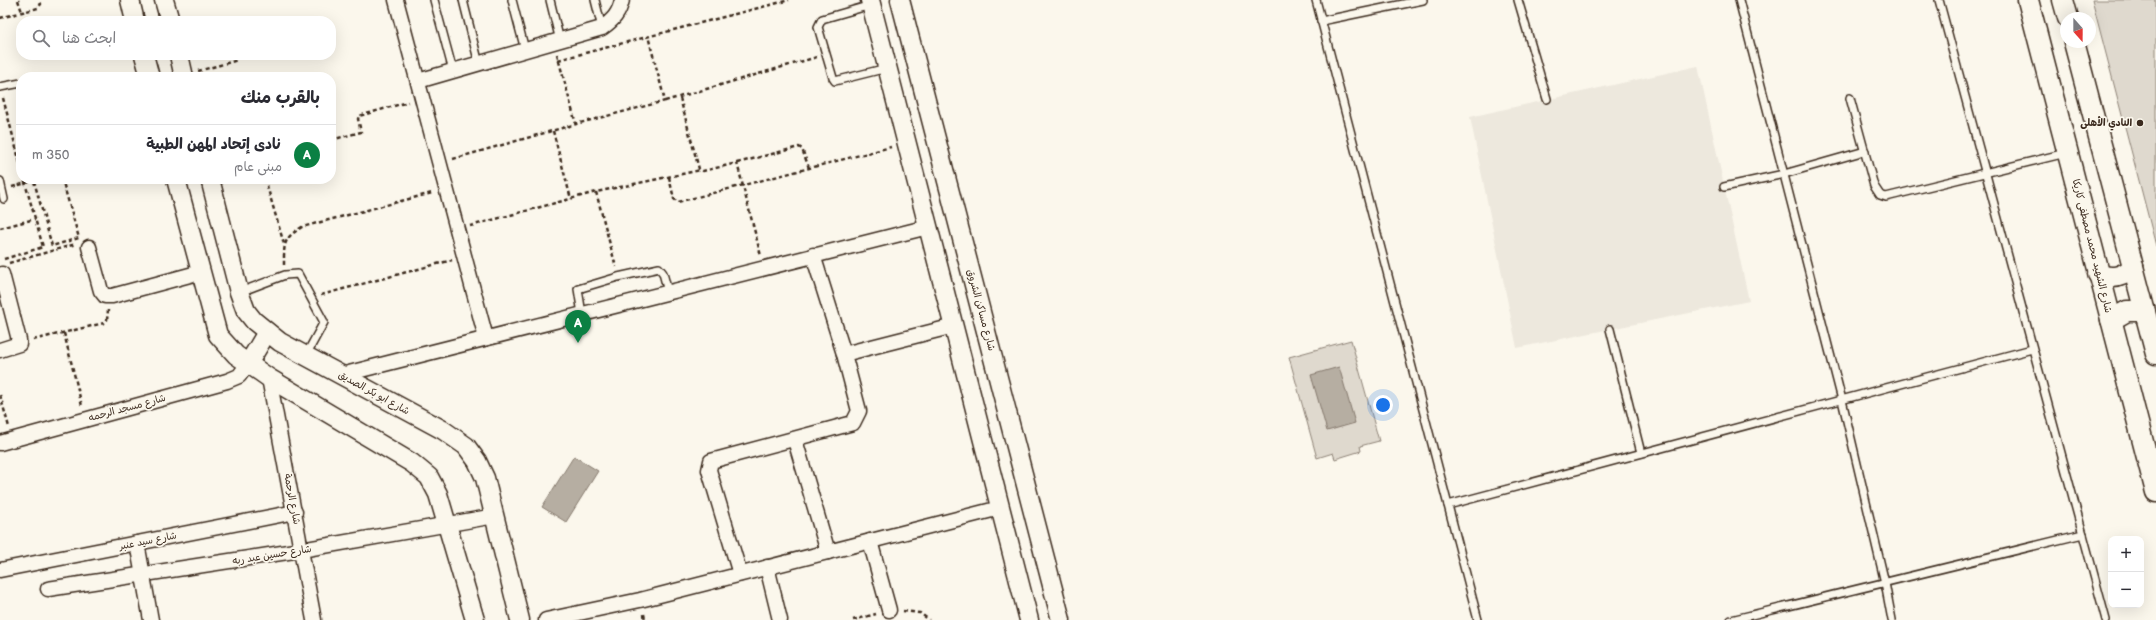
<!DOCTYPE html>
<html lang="ar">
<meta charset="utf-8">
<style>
:root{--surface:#fff;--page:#f7f7f7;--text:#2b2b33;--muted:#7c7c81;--line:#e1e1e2;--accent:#0b8043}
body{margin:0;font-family:"Balsamiq Sans","Playpen Sans Arabic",sans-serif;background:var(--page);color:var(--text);direction:rtl}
.controls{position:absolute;right:12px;bottom:12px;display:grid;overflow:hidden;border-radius:8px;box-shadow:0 4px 16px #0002}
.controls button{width:36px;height:36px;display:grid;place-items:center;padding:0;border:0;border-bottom:1px solid var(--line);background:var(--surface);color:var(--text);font:20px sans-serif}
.compass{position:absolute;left:2060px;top:12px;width:36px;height:36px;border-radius:50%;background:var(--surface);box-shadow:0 4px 16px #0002;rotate:159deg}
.you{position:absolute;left:1383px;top:405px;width:14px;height:14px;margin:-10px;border:3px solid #fff;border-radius:50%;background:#1a73e8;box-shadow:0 0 0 6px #1a73e833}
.badge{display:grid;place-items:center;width:26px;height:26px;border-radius:50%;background:var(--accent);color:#fff;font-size:13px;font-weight:700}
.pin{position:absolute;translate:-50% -33px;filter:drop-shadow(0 1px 2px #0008)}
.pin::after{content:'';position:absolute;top:21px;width:14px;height:12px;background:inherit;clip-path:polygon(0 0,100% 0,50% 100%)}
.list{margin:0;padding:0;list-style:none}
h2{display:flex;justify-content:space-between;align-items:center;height:52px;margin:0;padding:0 16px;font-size:17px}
h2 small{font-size:13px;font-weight:400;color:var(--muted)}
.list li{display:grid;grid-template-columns:26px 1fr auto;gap:12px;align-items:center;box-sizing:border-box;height:60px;padding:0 16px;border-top:1px solid var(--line)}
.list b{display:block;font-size:15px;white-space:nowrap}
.list p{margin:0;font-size:13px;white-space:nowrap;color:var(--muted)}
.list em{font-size:13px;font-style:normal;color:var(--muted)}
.icon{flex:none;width:22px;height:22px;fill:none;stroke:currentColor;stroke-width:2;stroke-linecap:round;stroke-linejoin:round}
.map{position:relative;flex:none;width:2156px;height:620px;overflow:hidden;direction:ltr}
.search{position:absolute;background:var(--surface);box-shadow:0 4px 16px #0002;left:16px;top:16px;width:320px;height:44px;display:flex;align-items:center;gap:10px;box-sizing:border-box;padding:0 14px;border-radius:16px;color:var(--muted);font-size:15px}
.panel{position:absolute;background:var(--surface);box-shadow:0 4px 16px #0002;left:16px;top:72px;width:320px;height:112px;border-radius:16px;direction:rtl}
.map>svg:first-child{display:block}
.built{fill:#ede8dd}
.green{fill:#dfd9ce;stroke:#8d8276}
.water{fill:#b6aea2;stroke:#85796d}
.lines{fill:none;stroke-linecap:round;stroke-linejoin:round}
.service-casing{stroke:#3b2a1e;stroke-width:10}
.minor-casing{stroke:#3b2a1e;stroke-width:17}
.tertiary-casing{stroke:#3b2a1e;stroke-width:21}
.secondary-casing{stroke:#3b2a1e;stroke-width:23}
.path{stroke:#3b2a1e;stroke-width:2.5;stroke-dasharray:4 3;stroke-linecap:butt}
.service{stroke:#fbf7ec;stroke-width:7}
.minor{stroke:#fbf7ec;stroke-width:14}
.tertiary{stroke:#fbf7ec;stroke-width:18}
.secondary{stroke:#fbf7ec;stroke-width:20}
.poi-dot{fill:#3b2a1e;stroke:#fbf7ec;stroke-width:1.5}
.labels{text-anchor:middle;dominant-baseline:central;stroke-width:3.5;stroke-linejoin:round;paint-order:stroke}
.poi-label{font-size:10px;font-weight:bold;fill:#3b2a1e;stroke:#fbf7ec;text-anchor:end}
.street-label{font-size:10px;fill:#3b2a1e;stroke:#fbf7ec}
</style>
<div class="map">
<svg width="2156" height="620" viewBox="0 0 2156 620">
<rect width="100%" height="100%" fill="#fbf7ec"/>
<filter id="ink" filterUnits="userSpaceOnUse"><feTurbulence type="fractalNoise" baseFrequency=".025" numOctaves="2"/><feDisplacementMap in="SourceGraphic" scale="8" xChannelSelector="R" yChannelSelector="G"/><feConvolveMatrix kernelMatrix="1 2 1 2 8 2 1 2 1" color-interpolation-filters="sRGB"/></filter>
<g filter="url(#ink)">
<polygon class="built" points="1698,66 1749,301 1517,348 1470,117"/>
<g class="green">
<polygon points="2092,0 2156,0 2156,246"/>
<polygon points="1351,340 1379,441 1360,446 1361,451 1335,459 1333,453 1317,458 1289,357"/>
</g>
<g class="water">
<polygon points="1339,367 1355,423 1327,431 1311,375"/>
<polygon points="574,456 598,471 566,522 542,507"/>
</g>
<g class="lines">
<defs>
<g id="service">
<polyline points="434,0 453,71"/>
<polyline points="463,0 479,64"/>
<polyline points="512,0 525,50"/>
<polyline points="550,0 560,41"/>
<polyline points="595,0 602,28"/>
<polyline points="1316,0 1478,620"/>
<polyline points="1518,0 1547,99"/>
<polyline points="1739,0 1842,400 1885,583 1892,620"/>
<polyline points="1939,0 2106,620"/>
<polyline points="871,5 822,19 818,27 833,78 835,81 887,68"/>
<polyline points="1321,21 1423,0"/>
<polyline points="135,77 149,74"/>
<polyline points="0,87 21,83"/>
<polyline points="1850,98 1874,186 1880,195 1886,197 2066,153"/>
<polyline points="0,181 4,199"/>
<polyline points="1724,187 1784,174 1865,151"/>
<polyline points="240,292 285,275 298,274 324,322 306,355"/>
<polyline points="582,314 578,289 618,277 659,268 663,273 668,292"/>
<polyline points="1610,329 1641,453"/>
<polyline points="1448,505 2032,349"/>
<polyline points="1731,620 2083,534"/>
</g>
<g id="minor">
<polyline points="396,0 486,338"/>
<path d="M418,81L602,28C613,20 619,14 622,0"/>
<polyline points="89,247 101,291 105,296 112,296 201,272"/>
<polyline points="813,255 844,354"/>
<polyline points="0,350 19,344 19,340 2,274"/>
<polyline points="341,375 928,227"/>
<polyline points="269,378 314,620"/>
<polyline points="795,440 828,552"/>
<polyline points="0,443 227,381 239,376 248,364"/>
<polyline points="870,541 889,610"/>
<polyline points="137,543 151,620"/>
<polyline points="767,567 780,620"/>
<polyline points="0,570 295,512"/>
<polyline points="740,574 709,470 711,461 853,423 859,411 844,354 954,326"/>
<polyline points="48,589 301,550 495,516"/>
<polyline points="546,620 640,600 1000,508"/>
</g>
<g id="tertiary">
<polyline points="130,0 135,21"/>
<polyline points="164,0 170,21"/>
<polyline points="870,0 1029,620"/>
<polyline points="900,0 1061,620"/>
<polyline points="144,55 150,77"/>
<polyline points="179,55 184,77"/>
<polyline points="176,179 218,335 236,355 269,378 412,463 429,477 438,494 475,620"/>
<polyline points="210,179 239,292 246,311 254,321 280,342 443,430 466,446 477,461 485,478 520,620"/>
<polyline points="248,364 267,332"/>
</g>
<g id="secondary">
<polyline points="2028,0 2156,492"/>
<polyline points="2063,0 2068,18"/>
<polyline points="2074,42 2156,354"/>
<path d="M2098,274C2112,280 2123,277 2133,267"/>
<polyline points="2111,320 2127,311 2145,311"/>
</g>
</defs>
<use href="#service" class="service-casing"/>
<use href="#minor" class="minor-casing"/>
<use href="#tertiary" class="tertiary-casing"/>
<use href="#secondary" class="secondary-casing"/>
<g class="path">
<polyline points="18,0 22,12"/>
<polyline points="0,18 38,8 41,4 39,0"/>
<polyline points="557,54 576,124 665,101 648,36"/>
<polyline points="558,60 789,0"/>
<polyline points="198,71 238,60"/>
<polyline points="3,98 21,167"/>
<polyline points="680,98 699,169 703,171 737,163 761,256"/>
<polyline points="665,101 817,57"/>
<polyline points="553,131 571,199"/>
<polyline points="331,140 361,132 358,119 359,116 408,102"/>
<polyline points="453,159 576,124"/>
<polyline points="737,163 799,147 802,149 809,168"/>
<polyline points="669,177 674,199 678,202 891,147"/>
<polyline points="265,179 284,244"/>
<polyline points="34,181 52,246 79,238 62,179"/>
<polyline points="12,187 40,179"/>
<polyline points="596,192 616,267"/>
<polyline points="470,226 596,192 701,170"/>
<polyline points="0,228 35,219"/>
<polyline points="4,259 43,247 24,179"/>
<polyline points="9,263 76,244"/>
<path d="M284,265C284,243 283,239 302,227L432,193"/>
<polyline points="321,295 452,260"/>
<polyline points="64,333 82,406"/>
<polyline points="33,340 104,323 107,320 108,310"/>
<polyline points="0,395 9,427"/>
<polyline points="903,611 920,613 929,620"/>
<polyline points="644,614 645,620"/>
<polyline points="853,620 876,614"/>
</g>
<use href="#service" class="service"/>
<use href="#minor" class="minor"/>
<use href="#tertiary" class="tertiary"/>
<use href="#secondary" class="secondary"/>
</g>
</g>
<circle class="poi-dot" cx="2140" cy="123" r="4"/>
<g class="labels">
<g class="poi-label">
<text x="2132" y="123">النادي الأهلى</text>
</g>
<g class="street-label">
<text transform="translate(2092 246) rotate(76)">شارع الشهيد محمد مصطفى كاريكا</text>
<text transform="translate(981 310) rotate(75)">شارع مساكن الشروق</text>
<text transform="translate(374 393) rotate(29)">شارع ابو بكر الصديق</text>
<text transform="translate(127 408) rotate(-15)">شارع مسجد الرحمه</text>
<text transform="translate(292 499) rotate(79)">شارع الرحمة</text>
<text transform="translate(148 541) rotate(-11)">شارع سيد عنبر</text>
<text transform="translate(272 555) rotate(-9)">شارع حسين عبد ربه</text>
</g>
</g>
</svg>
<div class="controls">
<button>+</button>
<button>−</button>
</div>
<svg class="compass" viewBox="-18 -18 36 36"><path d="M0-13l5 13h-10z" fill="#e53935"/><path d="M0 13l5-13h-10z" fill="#7c7c81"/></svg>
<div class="you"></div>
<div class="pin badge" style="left:578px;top:343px">A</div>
<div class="search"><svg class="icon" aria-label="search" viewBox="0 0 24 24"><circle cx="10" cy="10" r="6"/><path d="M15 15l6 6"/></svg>ابحث هنا</div>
<section class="panel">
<h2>بالقرب منك<small></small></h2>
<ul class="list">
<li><span class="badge">A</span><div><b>نادى إتحاد المهن الطبية</b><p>مبنى عام</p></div><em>350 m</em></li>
</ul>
</section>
</div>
